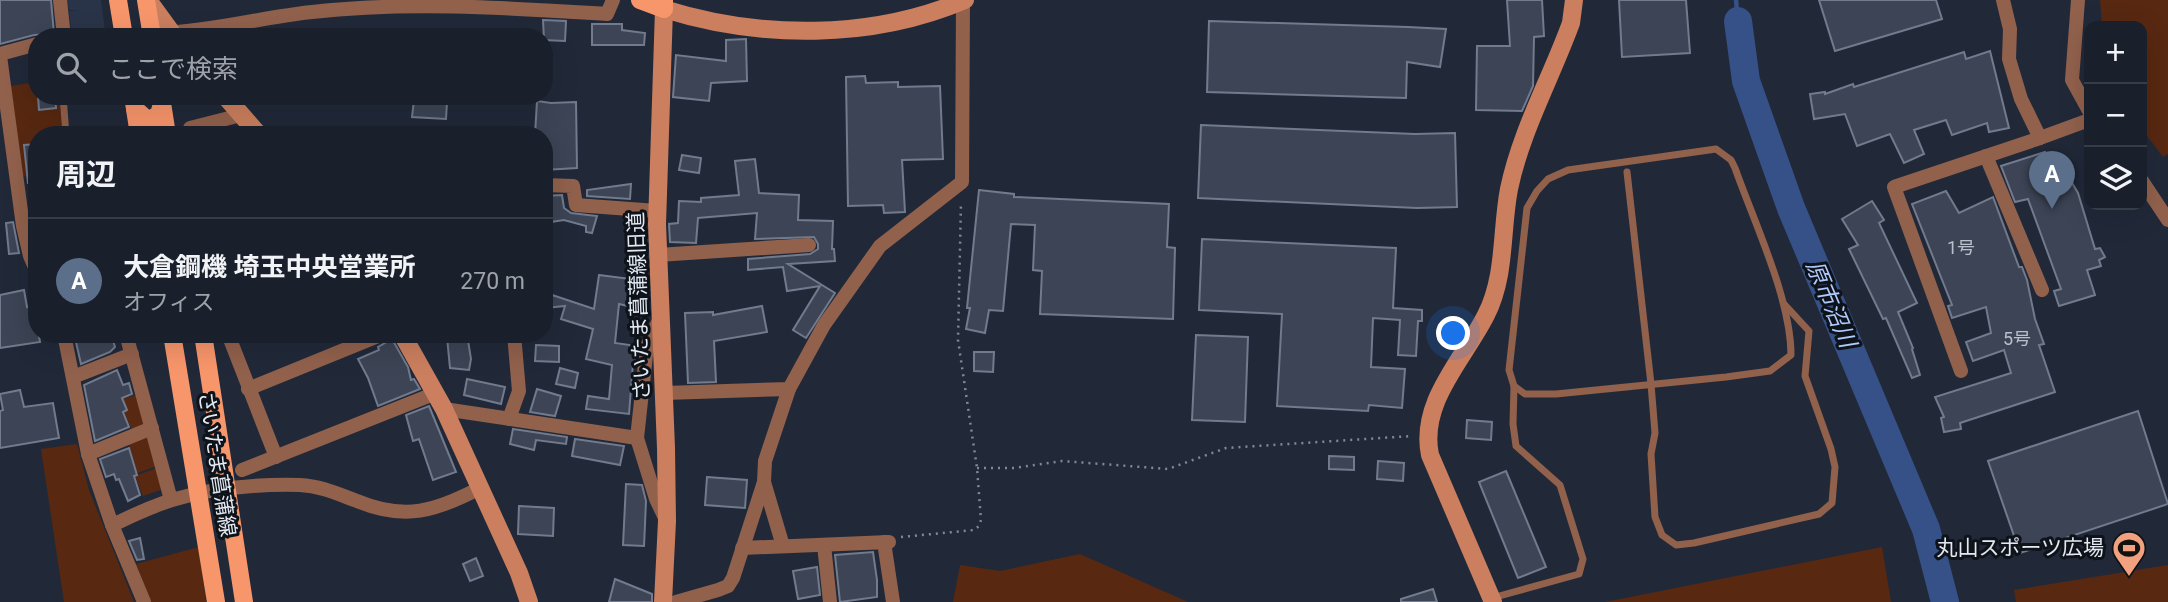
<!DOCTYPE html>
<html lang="ja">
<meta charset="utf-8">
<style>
:root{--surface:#191f2b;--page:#222733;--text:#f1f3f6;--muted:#9fa2a9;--line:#373d47;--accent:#f1a17d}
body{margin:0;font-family:Roboto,"Noto Sans JP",sans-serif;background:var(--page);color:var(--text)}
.controls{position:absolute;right:21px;top:21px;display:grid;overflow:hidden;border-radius:14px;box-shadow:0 7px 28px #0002}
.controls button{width:63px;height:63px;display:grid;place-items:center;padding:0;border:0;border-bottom:2px solid var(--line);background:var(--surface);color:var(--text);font:35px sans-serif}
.you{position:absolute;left:1454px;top:334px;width:24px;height:24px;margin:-18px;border:5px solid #fff;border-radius:50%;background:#1a73e8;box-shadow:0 0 0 10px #1a73e833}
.badge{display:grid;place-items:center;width:46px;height:46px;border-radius:50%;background:var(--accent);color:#fff;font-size:23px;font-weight:700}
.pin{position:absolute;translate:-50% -58px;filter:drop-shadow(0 2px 4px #0008)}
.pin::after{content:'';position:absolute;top:37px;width:24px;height:21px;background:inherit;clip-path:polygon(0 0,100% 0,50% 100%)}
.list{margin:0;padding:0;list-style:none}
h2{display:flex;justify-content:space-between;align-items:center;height:91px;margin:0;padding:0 28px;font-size:30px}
h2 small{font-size:23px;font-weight:400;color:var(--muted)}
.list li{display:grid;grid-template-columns:46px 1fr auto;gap:21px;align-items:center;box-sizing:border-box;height:126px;padding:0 28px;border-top:2px solid var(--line)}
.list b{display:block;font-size:26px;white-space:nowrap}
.list p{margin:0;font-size:23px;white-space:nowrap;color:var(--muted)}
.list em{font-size:23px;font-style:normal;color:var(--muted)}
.icon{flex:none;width:38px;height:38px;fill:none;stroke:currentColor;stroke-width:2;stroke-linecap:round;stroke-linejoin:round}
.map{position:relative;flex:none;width:2168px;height:602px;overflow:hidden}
.search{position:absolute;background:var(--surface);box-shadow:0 7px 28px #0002;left:28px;top:28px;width:525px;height:77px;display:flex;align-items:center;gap:18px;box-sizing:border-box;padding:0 24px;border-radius:28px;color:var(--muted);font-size:26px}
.panel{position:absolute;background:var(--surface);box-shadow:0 7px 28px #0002;left:28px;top:126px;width:525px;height:217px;border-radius:28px}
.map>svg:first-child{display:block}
.built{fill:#2a3448}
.green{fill:#582811}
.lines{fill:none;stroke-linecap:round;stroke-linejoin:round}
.stream{stroke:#365187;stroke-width:4.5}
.river{stroke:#365187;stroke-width:28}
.building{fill:#3c4455;stroke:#717b8d;stroke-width:2}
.path{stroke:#828996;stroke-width:2.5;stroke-dasharray:2 5;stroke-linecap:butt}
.lane{stroke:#91614c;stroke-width:7}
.street{stroke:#91614c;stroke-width:14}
.secondary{stroke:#cb7f5e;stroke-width:18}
.primary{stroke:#f8966b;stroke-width:18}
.labels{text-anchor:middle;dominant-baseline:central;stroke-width:6;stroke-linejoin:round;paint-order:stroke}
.number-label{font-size:18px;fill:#b9c0cc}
.street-label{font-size:21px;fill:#e3e9f3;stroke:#0e1219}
.poi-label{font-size:21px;fill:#e3e9f3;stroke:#0e1219;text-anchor:end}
.water-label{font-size:23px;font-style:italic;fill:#b0c9fb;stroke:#0e1219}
</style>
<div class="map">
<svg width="2168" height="602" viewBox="0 0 2168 602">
<rect width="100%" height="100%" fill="#212939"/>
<polygon class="built" points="67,0 101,0 105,31 77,33 71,29 69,11 80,10 69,10"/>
<g class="green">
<polygon points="2100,0 2168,0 2168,154 2163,157 2142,129 2142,26 2102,26"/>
<polygon points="37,82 37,96 60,96 62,135 37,135 37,175 21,177 10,86"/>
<polygon points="70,127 120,127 122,135 71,135"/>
<polygon points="139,394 144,425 132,430 124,412 128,410 123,399"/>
<polygon points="146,437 149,438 157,466 137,473 129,444"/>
<polygon points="77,444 89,490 134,602 64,602 41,449"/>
<polygon points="157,468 163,489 143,496 135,476"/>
<polygon points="199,547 206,602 151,602 136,564"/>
<polygon points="1882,547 1891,602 1605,602"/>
<polygon points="1080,554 1188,602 953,602 960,565 1000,571"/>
<polygon points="2168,565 2168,602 2016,602 2014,590"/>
</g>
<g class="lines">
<polyline class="stream" points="1736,0 1738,21"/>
<polyline class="river" points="1738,21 1746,81 1791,208 1926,529 1945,602"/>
</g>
<g class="building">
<polygon points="0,0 51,0 54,34 34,35 0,44"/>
<polygon points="1507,0 1542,0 1544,36 1534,37 1533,86 1522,111 1476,110 1477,46 1510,46"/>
<polygon points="1619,0 1686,0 1690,53 1622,57"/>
<polygon points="1819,0 1936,0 1942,19 1835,51"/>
<polygon points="543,20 566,21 565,41 544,40"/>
<polygon points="1209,21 1408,27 1446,29 1440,67 1407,62 1406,98 1207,92"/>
<polygon points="592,24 622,24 622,30 645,33 644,45 592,45"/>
<polygon points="746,39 747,81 711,83 709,101 673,97 676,55 726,61 726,40"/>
<polygon points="1990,51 2009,128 1989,132 1987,123 1952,135 1946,120 1914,130 1924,154 1904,163 1890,134 1857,146 1845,114 1814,119 1810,94 1825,92 1825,94 1853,84 1854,87 1964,52 1966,59"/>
<polygon points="865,76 866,83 898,82 898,87 940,86 943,159 902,160 905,212 884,213 883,205 848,206 846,77"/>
<polygon points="38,96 55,96 56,108 39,110"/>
<polygon points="414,100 447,102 446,119 412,117"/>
<polygon points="537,101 551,103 576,102 577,168 544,170 544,135 535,135"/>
<polygon points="1201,125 1415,134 1455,133 1457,207 1417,208 1198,198"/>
<polygon points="37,144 37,183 28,183 24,145"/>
<polygon points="2045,152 2050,161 2057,161 2062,180 2068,176 2078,193 2095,249 2100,248 2105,257 2099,260 2101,266 2087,270 2095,295 2059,306 2054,291 2061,289 2028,199 2015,202 2001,166"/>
<polygon points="682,155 701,158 699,173 679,170"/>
<polygon points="755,159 759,193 799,195 798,220 833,221 832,249 834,249 835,261 788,264 835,293 806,338 793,330 820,286 787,291 783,267 748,270 748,259 810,254 818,249 818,244 814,237 755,239 757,213 698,218 696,243 670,242 669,224 678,223 679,201 701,202 701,198 739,195 735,161"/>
<polygon points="631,184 630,199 587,196 587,190"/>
<polygon points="979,190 1014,194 1014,197 1169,204 1167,247 1175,248 1173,319 1040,314 1042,271 1033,270 1035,225 1011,224 1003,311 989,310 985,333 966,329 970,308 967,308"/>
<polygon points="1946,191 1959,213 1993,197 2019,267 2022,267 2027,280 2035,319 2044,344 2039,345 2055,392 1960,423 1961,429 1944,432 1941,418 1944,417 1935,397 2011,373 2004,350 1973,361 1966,342 1991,333 1986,307 1952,318 1948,306 1952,305 1912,204"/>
<polygon points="562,195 564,208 571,213 597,216 592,233 586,232 586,226 564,220 544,223 544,196"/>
<polygon points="1872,201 1884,220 1879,223 1917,303 1898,312 1913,348 1912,349 1920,375 1912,378 1886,318 1883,319 1849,249 1858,245 1842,219"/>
<polygon points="13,222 19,253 9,254 6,223"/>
<polygon points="1202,239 1396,248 1393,308 1422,310 1422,321 1418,321 1416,356 1398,355 1400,320 1373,318 1371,367 1405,369 1402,408 1369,405 1368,411 1277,406 1282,314 1199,310"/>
<polygon points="599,275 631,279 628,306 619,304 615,343 637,346 635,365 633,364 629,414 586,409 588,396 609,399 612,365 586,359 593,329 561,319 565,306 546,308 546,293 594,309"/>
<polygon points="24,290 27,307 34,306 40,342 0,348 0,295"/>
<polygon points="762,306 767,332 714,341 716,382 688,383 685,313 713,312 713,315"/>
<polygon points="86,334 111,334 115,347 110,352 81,364 75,338"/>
<polygon points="467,334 471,359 469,370 450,368 447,337"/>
<polygon points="1196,335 1248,337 1245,422 1192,420"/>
<polygon points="392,339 408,367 411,380 414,379 420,389 378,406 368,378 358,359 379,350 378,347"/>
<polygon points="536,345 559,346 559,362 535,361"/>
<polygon points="974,352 994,352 993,372 974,371"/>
<polygon points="560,368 578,373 575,388 556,384"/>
<polygon points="117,370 123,385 129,383 132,394 122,398 127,410 123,412 129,427 95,441 84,385"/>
<polygon points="467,379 505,387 501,404 464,395"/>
<polygon points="537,389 561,396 555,416 530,412"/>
<polygon points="20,390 24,407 53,403 59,438 0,448 0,411 3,410 0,394"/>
<polygon points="429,406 456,472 433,480 419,439 413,441 406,415"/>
<polygon points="2138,411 2168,504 2020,553 1988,461"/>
<polygon points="1467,420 1492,422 1491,440 1466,438"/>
<polygon points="513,429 567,437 566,444 536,440 534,450 510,444"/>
<polygon points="575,439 624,446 620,465 572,456"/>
<polygon points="129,448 137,475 134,476 140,495 128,501 119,479 116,480 114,474 106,477 100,459"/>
<polygon points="1329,456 1354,457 1354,470 1329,469"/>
<polygon points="1378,461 1404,463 1403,481 1377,479"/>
<polygon points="1506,471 1546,567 1518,578 1479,482"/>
<polygon points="707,477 747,480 745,508 705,505"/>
<polygon points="626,484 642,485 646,501 644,546 623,545"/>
<polygon points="519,506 554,508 553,536 518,534"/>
<polygon points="140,538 144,559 137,560 129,541"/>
<polygon points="873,552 877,580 877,597 840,602 835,555"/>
<polygon points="476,558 483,576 470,581 463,564"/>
<polygon points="817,567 820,595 798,599 793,571"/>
<polygon points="615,579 652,594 652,602 609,602"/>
<polygon points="1433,589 1437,602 1401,602 1401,599"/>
</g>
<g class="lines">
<g class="path">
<polyline points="977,468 1014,468 1062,461 1168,469 1226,448 1412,436"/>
<polyline points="901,537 974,530 979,526 981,520 977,468 958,340 961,202"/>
</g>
<g class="lane">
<polyline points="63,96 66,135"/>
<path d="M1716,149L1731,160L1735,168C1754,222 1791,299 1791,355L1770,371L1726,377L1556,394H1525L1514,386L1509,370L1527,208L1537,191L1548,179L1568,170Z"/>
<polyline points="1627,172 1651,384 1655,433 1651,454 1655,517 1662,535 1676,545 1694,543 1819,514 1832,503 1835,467 1831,449 1805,376 1809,331 1785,305"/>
<polyline points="1492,598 1579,574 1583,559 1560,485 1516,446 1513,424 1514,386"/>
</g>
<g class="street">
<polyline points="60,0 64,37"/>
<polyline points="2003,0 2010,29 2009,59 2021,99 2040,138 2089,120"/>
<polyline points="2078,0 2072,80 2089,111"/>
<path d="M164,33C213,31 263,17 312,12C410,1 509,8 607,14L613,0"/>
<polyline points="77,37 124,35"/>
<polyline points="0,54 37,44"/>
<polyline points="0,56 23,226 30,256 37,272"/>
<polyline points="190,128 241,115"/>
<polyline points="1986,156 2042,290"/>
<polyline points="2142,181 2168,220"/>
<polyline points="544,185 573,186 576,205 657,211"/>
<polyline points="658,255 809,245"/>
<polyline points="660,318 647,346 637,438 656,499 666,520"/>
<polyline points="64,334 88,454 112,525 144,602"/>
<polyline points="126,334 171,500"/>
<polyline points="228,334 276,457"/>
<polyline points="1961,371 1894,187 2040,138"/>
<polyline points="73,377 132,354"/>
<polyline points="248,389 383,334"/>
<polyline points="665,393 789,389 824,325 880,246 962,182 963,1"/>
<polyline points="444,409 637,438"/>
<polyline points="509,419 519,391 514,334"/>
<polyline points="88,454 152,428"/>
<polyline points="242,470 436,393"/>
<path d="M112,525C132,516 152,506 172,500C212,488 258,484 300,485C321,486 338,494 357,501C405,521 436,511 480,488"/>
<polyline points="884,542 893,602"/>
<polyline points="824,545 830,602"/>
<polyline points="783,546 764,482 765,461 789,389"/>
<polyline points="742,548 889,542"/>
<polyline points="676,602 718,590 728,586 733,578 764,482"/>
</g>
<g class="secondary">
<polyline points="148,0 175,37"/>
<polyline points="225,96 259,135"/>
<polyline points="402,334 444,409 519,573 529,602"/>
<path d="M663,602L667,521L666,448L657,224L664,9C760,39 871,40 965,0"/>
<path d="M1493,602L1430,455C1419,402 1464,359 1486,315C1506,276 1501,230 1509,189C1521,131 1551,78 1571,23L1574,0"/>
</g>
<g class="primary">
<polyline points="118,0 124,37"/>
<polyline points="146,0 152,37"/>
<polyline points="640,0 664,9 664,0"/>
<polyline points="133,96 139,135"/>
<polyline points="162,103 167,135"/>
<polyline points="135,109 145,118 153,119 159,114 162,104"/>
<polyline points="172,334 216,602"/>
<polyline points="203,334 244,602"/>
</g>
</g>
<defs>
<symbol id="stadium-pin" viewBox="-11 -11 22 30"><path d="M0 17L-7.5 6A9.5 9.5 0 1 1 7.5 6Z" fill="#f1a17d" stroke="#0e1219"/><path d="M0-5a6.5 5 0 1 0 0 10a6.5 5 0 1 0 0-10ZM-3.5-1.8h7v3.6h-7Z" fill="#111"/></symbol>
</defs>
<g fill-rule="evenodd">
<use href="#stadium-pin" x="2110" y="529" width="38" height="52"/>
</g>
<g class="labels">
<g class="number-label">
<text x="1961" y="247">1号</text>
<text x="2017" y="338">5号</text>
</g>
<g class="street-label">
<text transform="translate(639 306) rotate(-92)">さいたま菖蒲線旧道</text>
<text transform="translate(217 464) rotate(81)">さいたま菖蒲線</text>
</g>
<g class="poi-label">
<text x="2104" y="548">丸山スポーツ広場</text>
</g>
<g class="water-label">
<text transform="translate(1831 304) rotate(67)">原市沼川</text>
</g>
</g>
</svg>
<div class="controls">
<button>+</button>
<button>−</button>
<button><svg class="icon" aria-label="layers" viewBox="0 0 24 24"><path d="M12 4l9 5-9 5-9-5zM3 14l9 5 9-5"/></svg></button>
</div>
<div class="you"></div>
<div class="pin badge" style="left:2052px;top:209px;background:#5c6f8a">A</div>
<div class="search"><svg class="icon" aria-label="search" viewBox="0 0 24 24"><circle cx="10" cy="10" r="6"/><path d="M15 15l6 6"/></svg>ここで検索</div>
<section class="panel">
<h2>周辺<small></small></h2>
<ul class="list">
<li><span class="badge" style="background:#5c6f8a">A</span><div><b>大倉鋼機 埼玉中央営業所</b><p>オフィス</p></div><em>270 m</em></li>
</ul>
</section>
</div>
